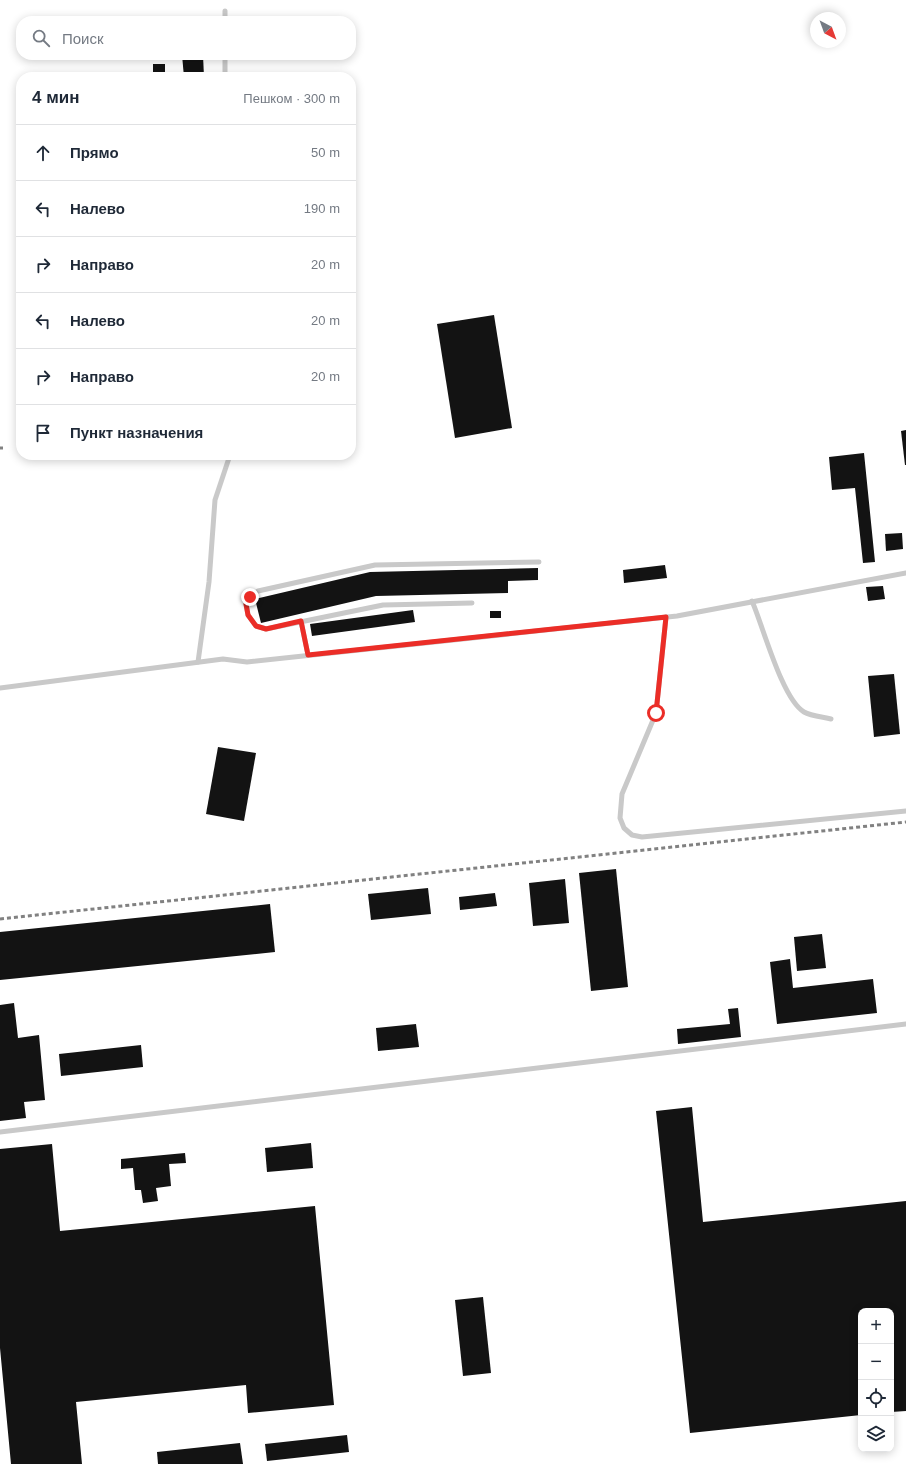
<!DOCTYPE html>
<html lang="ru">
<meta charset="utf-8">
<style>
:root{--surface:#fff;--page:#f6f6f7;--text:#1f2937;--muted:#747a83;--line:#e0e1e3}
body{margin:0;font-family:Helvetica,sans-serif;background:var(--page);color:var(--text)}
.controls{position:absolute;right:12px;bottom:12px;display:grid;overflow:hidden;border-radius:8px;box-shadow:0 2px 10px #0003}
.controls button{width:36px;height:36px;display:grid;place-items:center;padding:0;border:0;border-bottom:1px solid var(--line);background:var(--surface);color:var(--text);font:20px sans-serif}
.compass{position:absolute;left:810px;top:12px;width:36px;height:36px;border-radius:50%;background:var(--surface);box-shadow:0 2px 10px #0003;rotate:139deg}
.stop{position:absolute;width:12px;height:12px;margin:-9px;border:3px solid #eb2d27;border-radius:50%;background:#fff}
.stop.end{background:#eb2d27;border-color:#fff;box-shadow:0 1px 4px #0008}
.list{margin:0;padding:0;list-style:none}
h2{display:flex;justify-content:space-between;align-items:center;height:52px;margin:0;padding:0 16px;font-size:17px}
h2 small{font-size:13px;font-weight:400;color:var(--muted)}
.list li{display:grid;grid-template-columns:26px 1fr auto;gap:12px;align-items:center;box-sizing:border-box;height:56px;padding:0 16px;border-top:1px solid var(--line)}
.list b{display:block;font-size:15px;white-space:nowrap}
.list em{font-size:13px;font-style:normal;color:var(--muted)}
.icon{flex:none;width:22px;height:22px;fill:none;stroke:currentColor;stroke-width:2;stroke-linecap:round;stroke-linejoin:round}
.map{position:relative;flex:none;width:906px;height:1464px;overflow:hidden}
.search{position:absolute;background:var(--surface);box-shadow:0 2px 10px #0003;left:16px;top:16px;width:340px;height:44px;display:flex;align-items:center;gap:10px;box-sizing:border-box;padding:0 14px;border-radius:16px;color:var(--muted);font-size:15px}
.panel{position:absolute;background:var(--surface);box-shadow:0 2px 10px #0003;left:16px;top:72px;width:340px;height:388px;border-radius:16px}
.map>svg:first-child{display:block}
.building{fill:#131313}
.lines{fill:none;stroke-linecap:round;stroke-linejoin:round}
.lane{stroke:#c9c9c9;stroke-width:5}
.rail{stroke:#818181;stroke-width:3;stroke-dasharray:4 3;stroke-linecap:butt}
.route{stroke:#eb2d27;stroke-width:5}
</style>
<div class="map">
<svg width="906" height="1464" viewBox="0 0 906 1464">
<rect width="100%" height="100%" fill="#fff"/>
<g class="building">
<polygon points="201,16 201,21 180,21 180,17"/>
<polygon points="182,55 203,55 204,77 184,77"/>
<rect x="153" y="64" width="12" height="13"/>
<polygon points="494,315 512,428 455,438 437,324"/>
<polygon points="906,430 906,465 905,465 901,431"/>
<polygon points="864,453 875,562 863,563 855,488 832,490 829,457"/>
<polygon points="902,533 903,549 886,551 885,534"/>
<polygon points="665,565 667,578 624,583 623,570"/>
<polygon points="538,568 538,580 508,581 508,593 376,596 261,623 255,599 370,572"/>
<polygon points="883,586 885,599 868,601 866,587"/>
<polygon points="413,610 415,622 312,636 310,624"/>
<rect x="490" y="611" width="11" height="7"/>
<polygon points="894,674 900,734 874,737 868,676"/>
<polygon points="218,747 256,753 244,821 206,814"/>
<polygon points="616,869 628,987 591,991 579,873"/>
<polygon points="565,879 569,923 533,926 529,883"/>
<polygon points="428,888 431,914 371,920 368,894"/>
<polygon points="495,893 497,906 460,910 459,897"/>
<polygon points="270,904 275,952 0,980 0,932"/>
<polygon points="822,934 826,968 797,971 794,937"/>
<polygon points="790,959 793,988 873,979 877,1013 777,1024 770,962"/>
<polygon points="14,1003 18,1038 39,1035 45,1100 24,1102 26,1118 0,1121 0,1005"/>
<polygon points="738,1008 741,1037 678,1044 677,1029 730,1024 728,1009"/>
<polygon points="416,1024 419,1047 378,1051 376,1028"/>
<polygon points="141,1045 143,1067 61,1076 59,1054"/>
<polygon points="692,1107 703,1222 906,1201 906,1411 891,1412 891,1311 861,1311 861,1415 690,1433 656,1111"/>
<polygon points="311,1143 313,1168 267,1172 265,1148"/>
<polygon points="52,1144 60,1231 315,1206 334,1405 248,1413 246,1385 76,1402 82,1464 11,1464 0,1348 0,1149"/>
<polygon points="185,1153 186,1163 169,1164 171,1186 156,1188 158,1201 143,1203 141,1190 135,1190 133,1168 121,1169 121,1159"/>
<polygon points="483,1297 491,1373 463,1376 455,1300"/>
<polygon points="347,1435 349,1452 267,1461 265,1444"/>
<polygon points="240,1443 243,1464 158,1464 157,1452"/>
</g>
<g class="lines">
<g class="lane">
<polyline points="225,11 225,21"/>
<polyline points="225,55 225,77"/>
<path d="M752,601C763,626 782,699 804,712C811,716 823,717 831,719"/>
<polyline points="472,603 383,605 266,629 256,626 248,615 246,604 250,597 258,591 375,565 539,562"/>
<polyline points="666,617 656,713 622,794 620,818 624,828 632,835 642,837 906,811"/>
<polyline points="301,621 308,655"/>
<polyline points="198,662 209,582 215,500 230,455"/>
<polyline points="0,688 223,659 247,662 677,616 906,573"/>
<polyline points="0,1132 906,1024"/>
</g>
<g class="rail">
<polyline points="0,448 3,448"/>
<polyline points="0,919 906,822"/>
</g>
</g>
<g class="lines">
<polyline class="route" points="250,597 246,604 248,615 256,626 266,629 301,621 308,655 666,617 656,713"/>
</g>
</svg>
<div class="controls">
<button>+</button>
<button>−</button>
<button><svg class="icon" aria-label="locate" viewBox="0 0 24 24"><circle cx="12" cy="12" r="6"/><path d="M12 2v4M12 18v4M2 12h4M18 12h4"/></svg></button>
<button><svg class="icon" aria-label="layers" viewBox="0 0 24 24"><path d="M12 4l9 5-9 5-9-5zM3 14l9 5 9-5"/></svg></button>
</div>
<svg class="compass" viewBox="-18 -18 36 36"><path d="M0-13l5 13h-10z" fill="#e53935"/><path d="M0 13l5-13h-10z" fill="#747a83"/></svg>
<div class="stop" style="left:656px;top:713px"></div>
<div class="stop end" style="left:250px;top:597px"></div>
<div class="search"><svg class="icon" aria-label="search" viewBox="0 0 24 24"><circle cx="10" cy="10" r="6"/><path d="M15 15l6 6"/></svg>Поиск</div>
<section class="panel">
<h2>4 мин<small>Пешком · 300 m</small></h2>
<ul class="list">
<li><svg class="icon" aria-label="ahead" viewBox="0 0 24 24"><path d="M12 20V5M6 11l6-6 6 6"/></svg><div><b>Прямо</b></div><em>50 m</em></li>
<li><svg class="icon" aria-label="left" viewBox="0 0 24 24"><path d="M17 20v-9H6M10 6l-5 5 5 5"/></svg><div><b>Налево</b></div><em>190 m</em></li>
<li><svg class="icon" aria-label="right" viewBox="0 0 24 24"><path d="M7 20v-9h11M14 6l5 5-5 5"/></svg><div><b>Направо</b></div><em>20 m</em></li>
<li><svg class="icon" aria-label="left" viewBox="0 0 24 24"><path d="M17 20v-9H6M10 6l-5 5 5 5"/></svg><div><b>Налево</b></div><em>20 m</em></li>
<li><svg class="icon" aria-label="right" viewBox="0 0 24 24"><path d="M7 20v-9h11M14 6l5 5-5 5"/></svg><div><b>Направо</b></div><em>20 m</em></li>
<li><svg class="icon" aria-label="arrive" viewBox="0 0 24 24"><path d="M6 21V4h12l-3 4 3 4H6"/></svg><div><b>Пункт назначения</b></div></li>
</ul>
</section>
</div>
